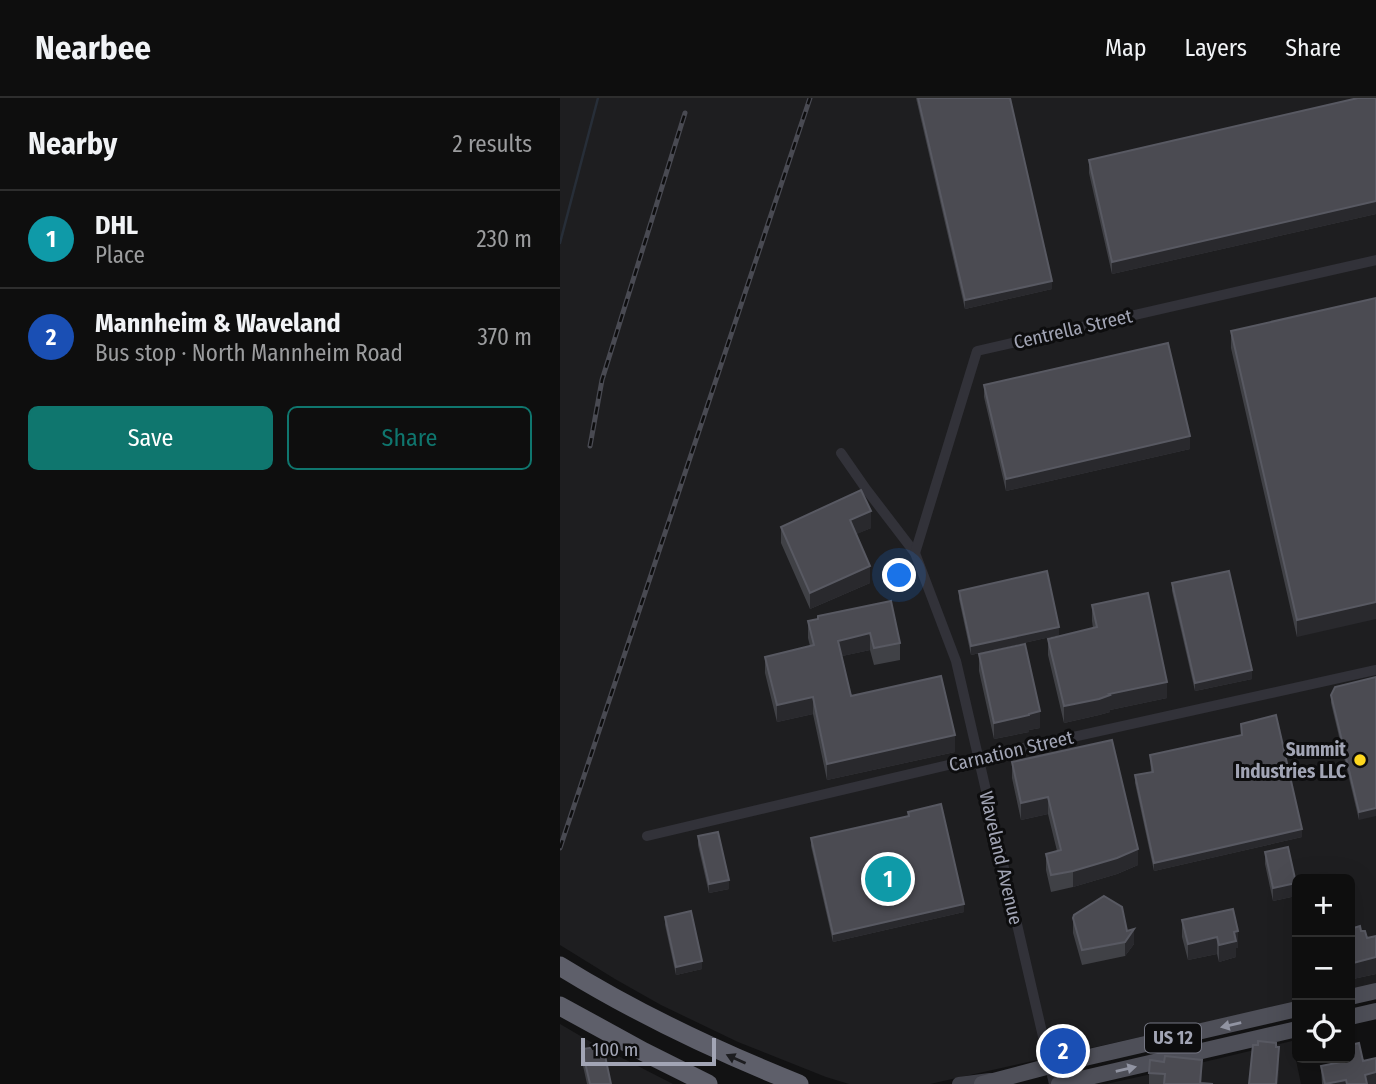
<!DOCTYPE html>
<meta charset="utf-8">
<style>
:root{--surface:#0e0e0e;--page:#171717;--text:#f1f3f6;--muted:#9b9c9e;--line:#2e2e2e;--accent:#0f766e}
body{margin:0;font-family:"Fira Sans Condensed",sans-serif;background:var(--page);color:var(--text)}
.controls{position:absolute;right:21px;bottom:21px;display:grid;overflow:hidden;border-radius:10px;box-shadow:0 7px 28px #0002}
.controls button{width:63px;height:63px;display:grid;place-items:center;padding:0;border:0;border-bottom:2px solid var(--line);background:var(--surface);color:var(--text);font:35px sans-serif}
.scale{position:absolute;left:21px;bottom:18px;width:135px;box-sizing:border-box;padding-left:7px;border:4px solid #a2a5b5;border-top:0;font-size:19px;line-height:24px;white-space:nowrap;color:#a2a5b5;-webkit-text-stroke:5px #0d0d0e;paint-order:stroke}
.you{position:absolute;left:340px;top:478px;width:24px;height:24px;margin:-18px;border:5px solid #fff;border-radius:50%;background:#1a73e8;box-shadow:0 0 0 10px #1a73e833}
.badge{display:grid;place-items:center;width:46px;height:46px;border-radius:50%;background:var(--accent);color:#fff;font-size:23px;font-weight:700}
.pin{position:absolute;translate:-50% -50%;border:4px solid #fff;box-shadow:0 2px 7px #0006}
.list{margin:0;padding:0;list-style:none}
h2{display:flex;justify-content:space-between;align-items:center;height:91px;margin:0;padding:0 28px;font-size:30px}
h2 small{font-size:23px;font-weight:400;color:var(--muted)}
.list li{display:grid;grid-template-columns:46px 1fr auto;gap:21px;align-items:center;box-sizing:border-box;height:98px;padding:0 28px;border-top:2px solid var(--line)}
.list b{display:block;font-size:26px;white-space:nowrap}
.list p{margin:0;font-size:23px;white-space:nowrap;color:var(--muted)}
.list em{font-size:23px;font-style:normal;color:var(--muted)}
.actions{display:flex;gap:14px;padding:21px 28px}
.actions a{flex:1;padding:16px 0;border:2px solid var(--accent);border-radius:10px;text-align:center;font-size:24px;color:var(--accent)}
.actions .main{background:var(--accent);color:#fff}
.icon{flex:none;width:38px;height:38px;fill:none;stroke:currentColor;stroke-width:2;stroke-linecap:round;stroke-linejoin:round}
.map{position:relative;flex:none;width:816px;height:986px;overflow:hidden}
header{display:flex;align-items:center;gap:42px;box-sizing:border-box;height:98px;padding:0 35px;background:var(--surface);border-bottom:2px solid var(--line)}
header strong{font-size:33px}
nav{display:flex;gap:38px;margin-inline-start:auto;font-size:24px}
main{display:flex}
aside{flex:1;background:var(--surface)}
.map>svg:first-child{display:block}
.built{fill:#1e1e20}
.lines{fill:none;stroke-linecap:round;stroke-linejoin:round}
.stream{stroke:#272e38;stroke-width:2.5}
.street{stroke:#323239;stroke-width:10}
.secondary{stroke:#404149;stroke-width:14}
.primary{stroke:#4e4f58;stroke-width:16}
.highway{stroke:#5e5f6a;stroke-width:19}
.rail-casing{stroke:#494a52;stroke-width:5}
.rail{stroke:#0d0d0e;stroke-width:2.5;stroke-dasharray:8;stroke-linecap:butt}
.wall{fill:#404146}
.shaded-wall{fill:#29292d}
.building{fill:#4b4b52;stroke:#585962;stroke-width:2}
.oneway{fill:#9194a2}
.oneway2{fill:#1d1d20}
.poi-dot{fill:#fed81f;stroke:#0d0d0e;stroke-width:2.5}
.labels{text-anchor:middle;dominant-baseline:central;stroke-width:6;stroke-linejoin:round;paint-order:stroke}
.shield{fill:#0d0d0e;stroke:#757783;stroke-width:2}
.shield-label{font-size:18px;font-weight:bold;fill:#a2a5b5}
.street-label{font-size:19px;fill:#a2a5b5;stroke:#0d0d0e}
.poi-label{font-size:19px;font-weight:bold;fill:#a2a5b5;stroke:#0d0d0e;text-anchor:end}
</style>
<header>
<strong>Nearbee</strong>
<nav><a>Map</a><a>Layers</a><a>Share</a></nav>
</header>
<main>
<aside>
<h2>Nearby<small>2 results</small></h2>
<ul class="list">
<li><span class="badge" style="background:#0f9aa8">1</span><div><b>DHL</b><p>Place</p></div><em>230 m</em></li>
<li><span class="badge" style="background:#1a4fb4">2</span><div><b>Mannheim &amp; Waveland</b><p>Bus stop · North Mannheim Road</p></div><em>370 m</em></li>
</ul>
<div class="actions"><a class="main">Save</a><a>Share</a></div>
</aside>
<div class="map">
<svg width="816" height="986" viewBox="0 0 816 986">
<rect width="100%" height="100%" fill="#121213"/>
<g class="built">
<polygon points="0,0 816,0 816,886 790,892 790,781 737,781 737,904 370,986 289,986 266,979 178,944 101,907 55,881 0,847"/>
<polygon points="0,926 29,943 113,986 0,986"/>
<polygon points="732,943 741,986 546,986 619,970"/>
</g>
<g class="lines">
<polyline class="stream" points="0,145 38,0"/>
<g class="street">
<polyline points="281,355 306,391 355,455 396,563 494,986"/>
<polyline points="355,455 417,253 816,162"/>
<polyline points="87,738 418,660 816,572"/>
</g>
<polyline class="secondary" points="399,986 430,982"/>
<g class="primary">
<polyline points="790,899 816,893"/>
<polyline points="790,919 816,913"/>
<polyline points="422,986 490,968 737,911"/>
<polyline points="499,986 737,931"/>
</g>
<g class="highway">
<path d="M0,868C76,915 156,953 239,986"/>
<polyline points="0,908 84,954 148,986"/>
</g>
<defs>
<g id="rail">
<polyline points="30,348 42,282 125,15"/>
<polyline points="0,750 250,0"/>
</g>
</defs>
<use href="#rail" class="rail-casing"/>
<use href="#rail" class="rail"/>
</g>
<g class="wall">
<polygon points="356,0 450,0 492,191 405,211"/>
<polygon points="816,0 816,116 552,176 529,75 529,62"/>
<polygon points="816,200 737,539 671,250 671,233"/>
<polygon points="424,287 630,351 446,393 424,299"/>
<polygon points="221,429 311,430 296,436 310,485 250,511 221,445"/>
<polygon points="612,485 692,581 635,593 612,493"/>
<polygon points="399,493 499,537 411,557 399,501"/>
<polygon points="532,507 607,600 550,612 550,614 539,617 504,625 488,557 488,541 533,530 532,523"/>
<polygon points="258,521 340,545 340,562 314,567 310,552 282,558 291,598 395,654 267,682 253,616 217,624 205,575 205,559 250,548 248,540 248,523"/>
<polygon points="419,556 480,630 469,632 469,634 434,641 419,573"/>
<polygon points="816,579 799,722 771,605 771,597"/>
<polygon points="681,626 742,739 594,773 575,685 575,677 591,674 590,657 681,637"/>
<polygon points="452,664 578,767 557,776 513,789 491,794 486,772 486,756 497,753 488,716 461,722 452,680"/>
<polygon points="348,714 404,814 273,844 251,748 251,740 348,718"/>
<polygon points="138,738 169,791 149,795 138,747"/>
<polygon points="705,754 736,798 713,803 705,766"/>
<polygon points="105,819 142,871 116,877 105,827"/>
<polygon points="513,820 567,833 574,846 565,858 522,867 513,835"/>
<polygon points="622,822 678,850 676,850 676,859 659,864 657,856 628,862 622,839"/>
<polygon points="790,831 801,833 807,840 816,838 816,876 793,881 791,876 790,877"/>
<polygon points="22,951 51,986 27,986 22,963"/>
<polygon points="778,960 790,960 803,963 816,986 762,986 761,968 778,964"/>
<polygon points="604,964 642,985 653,986 589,986 589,975"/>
</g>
<g class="shaded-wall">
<polygon points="816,103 816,116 552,176 552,164"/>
<polygon points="492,183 492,191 405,211 405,202"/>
<polygon points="630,338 630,351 446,393 446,381"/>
<polygon points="311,413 311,430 290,439 290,422"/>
<polygon points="310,468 310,485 250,511 250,495"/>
<polygon points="816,504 816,521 737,539 737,522"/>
<polygon points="499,529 499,537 411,557 411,548"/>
<polygon points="310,535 310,552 278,559 278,543"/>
<polygon points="692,572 692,581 635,593 635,585"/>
<polygon points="607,584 607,600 550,612 550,614 539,617 504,625 504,608 549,596"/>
<polygon points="253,599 253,616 217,624 217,607"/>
<polygon points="480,613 480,630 469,632 469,634 434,641 434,625"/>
<polygon points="395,637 395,654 267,682 267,666"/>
<polygon points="488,699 488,716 461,722 461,705"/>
<polygon points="816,710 816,718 799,722 799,714"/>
<polygon points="742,731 742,739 594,773 594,765"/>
<polygon points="578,751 578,767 557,776 513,789 513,773"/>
<polygon points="169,782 169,791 149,795 149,786"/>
<polygon points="736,785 736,798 713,803 713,790"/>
<polygon points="404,806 404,814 273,844 273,836"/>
<polygon points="574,831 574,846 565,858 565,844"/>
<polygon points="678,833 678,850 676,850 676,859 659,864 659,847 674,834"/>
<polygon points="657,839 657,856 628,862 628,846"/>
<polygon points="816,859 816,876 793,881 793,865"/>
<polygon points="790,860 791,860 791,876 790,877"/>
<polygon points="142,863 142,871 116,877 116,869"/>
<polygon points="719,949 719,973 718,986 716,986"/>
<polygon points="642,962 642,986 640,986"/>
<polygon points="816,974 816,986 805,986 805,977"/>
<polygon points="786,982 786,986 769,986"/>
</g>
<g class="building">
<polygon points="358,0 450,0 492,183 405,202"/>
<polygon points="798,0 816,0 816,103 552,164 529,62"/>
<polygon points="816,200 816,504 737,522 671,233"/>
<polygon points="608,245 630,338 446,381 424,287"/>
<polygon points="301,392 311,413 290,422 310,468 250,495 221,429"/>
<polygon points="487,473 499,529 411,548 399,493"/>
<polygon points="669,473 692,572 635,585 612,485"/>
<polygon points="588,495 607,584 549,596 550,597 539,601 504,608 488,541 537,529 532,507"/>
<polygon points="331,503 340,545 314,550 310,535 278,543 291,598 381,578 395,637 267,666 253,599 217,607 205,559 254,547 248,523 258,521 258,518"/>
<polygon points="465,546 480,613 469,616 469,617 434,625 419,556"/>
<polygon points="816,579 816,710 799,714 771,597 775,589"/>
<polygon points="716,617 742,731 594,765 575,677 593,674 590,657 682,637 681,626"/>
<polygon points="552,642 578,751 557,760 513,773 491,777 486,756 501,752 488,699 461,705 452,664"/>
<polygon points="381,706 404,806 273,836 251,740 349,718 348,714"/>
<polygon points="158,734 169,782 149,786 138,738"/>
<polygon points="728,749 736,785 713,790 705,754"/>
<polygon points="544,798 562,809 567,833 574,831 565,844 522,852 513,820 514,817"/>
<polygon points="673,811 678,833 674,834 676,843 659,847 657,839 628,846 622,822"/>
<polygon points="131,813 142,863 116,869 105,819"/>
<polygon points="800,828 801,833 805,833 807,840 816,838 816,859 793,865 791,860 790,860 790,831"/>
<polygon points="698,943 716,945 716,949 719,949 716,986 689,986 693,947 698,947"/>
<polygon points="799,945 803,963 816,960 816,974 805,977 807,986 787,986 786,982 765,986 761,968 781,964 780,960 790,960 790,947"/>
<polygon points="43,948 51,986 30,986 22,951"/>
<polygon points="605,958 642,962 640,985 653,986 604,986 605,976 589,975 590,962 604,964"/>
</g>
<defs><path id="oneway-solid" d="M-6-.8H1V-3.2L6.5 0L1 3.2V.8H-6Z" transform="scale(1.75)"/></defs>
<g class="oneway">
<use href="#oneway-solid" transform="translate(671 927) rotate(167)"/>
<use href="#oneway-solid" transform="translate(566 971) rotate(-13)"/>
</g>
<use class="oneway2" href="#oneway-solid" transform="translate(176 961) rotate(-156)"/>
<circle class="poi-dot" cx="800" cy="662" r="7"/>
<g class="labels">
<rect class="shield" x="585" y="925.5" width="56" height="29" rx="5"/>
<g class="shield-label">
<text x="613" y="940">US 12</text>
</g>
<g class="street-label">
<text transform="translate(513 231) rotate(-13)">Centrella Street</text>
<text transform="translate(451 653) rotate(-13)">Carnation Street</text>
<text transform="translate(441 760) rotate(77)">Waveland Avenue</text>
</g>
<g class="poi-label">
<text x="786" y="651">Summit<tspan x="786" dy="22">Industries LLC</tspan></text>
</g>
</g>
</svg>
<div class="controls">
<button>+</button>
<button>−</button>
<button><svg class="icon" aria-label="locate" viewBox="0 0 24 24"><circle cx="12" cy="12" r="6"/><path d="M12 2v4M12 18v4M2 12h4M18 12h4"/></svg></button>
</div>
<div class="scale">100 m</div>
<div class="you"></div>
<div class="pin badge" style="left:328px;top:781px;background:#0f9aa8">1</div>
<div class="pin badge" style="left:503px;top:953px;background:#1a4fb4">2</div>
</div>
</main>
